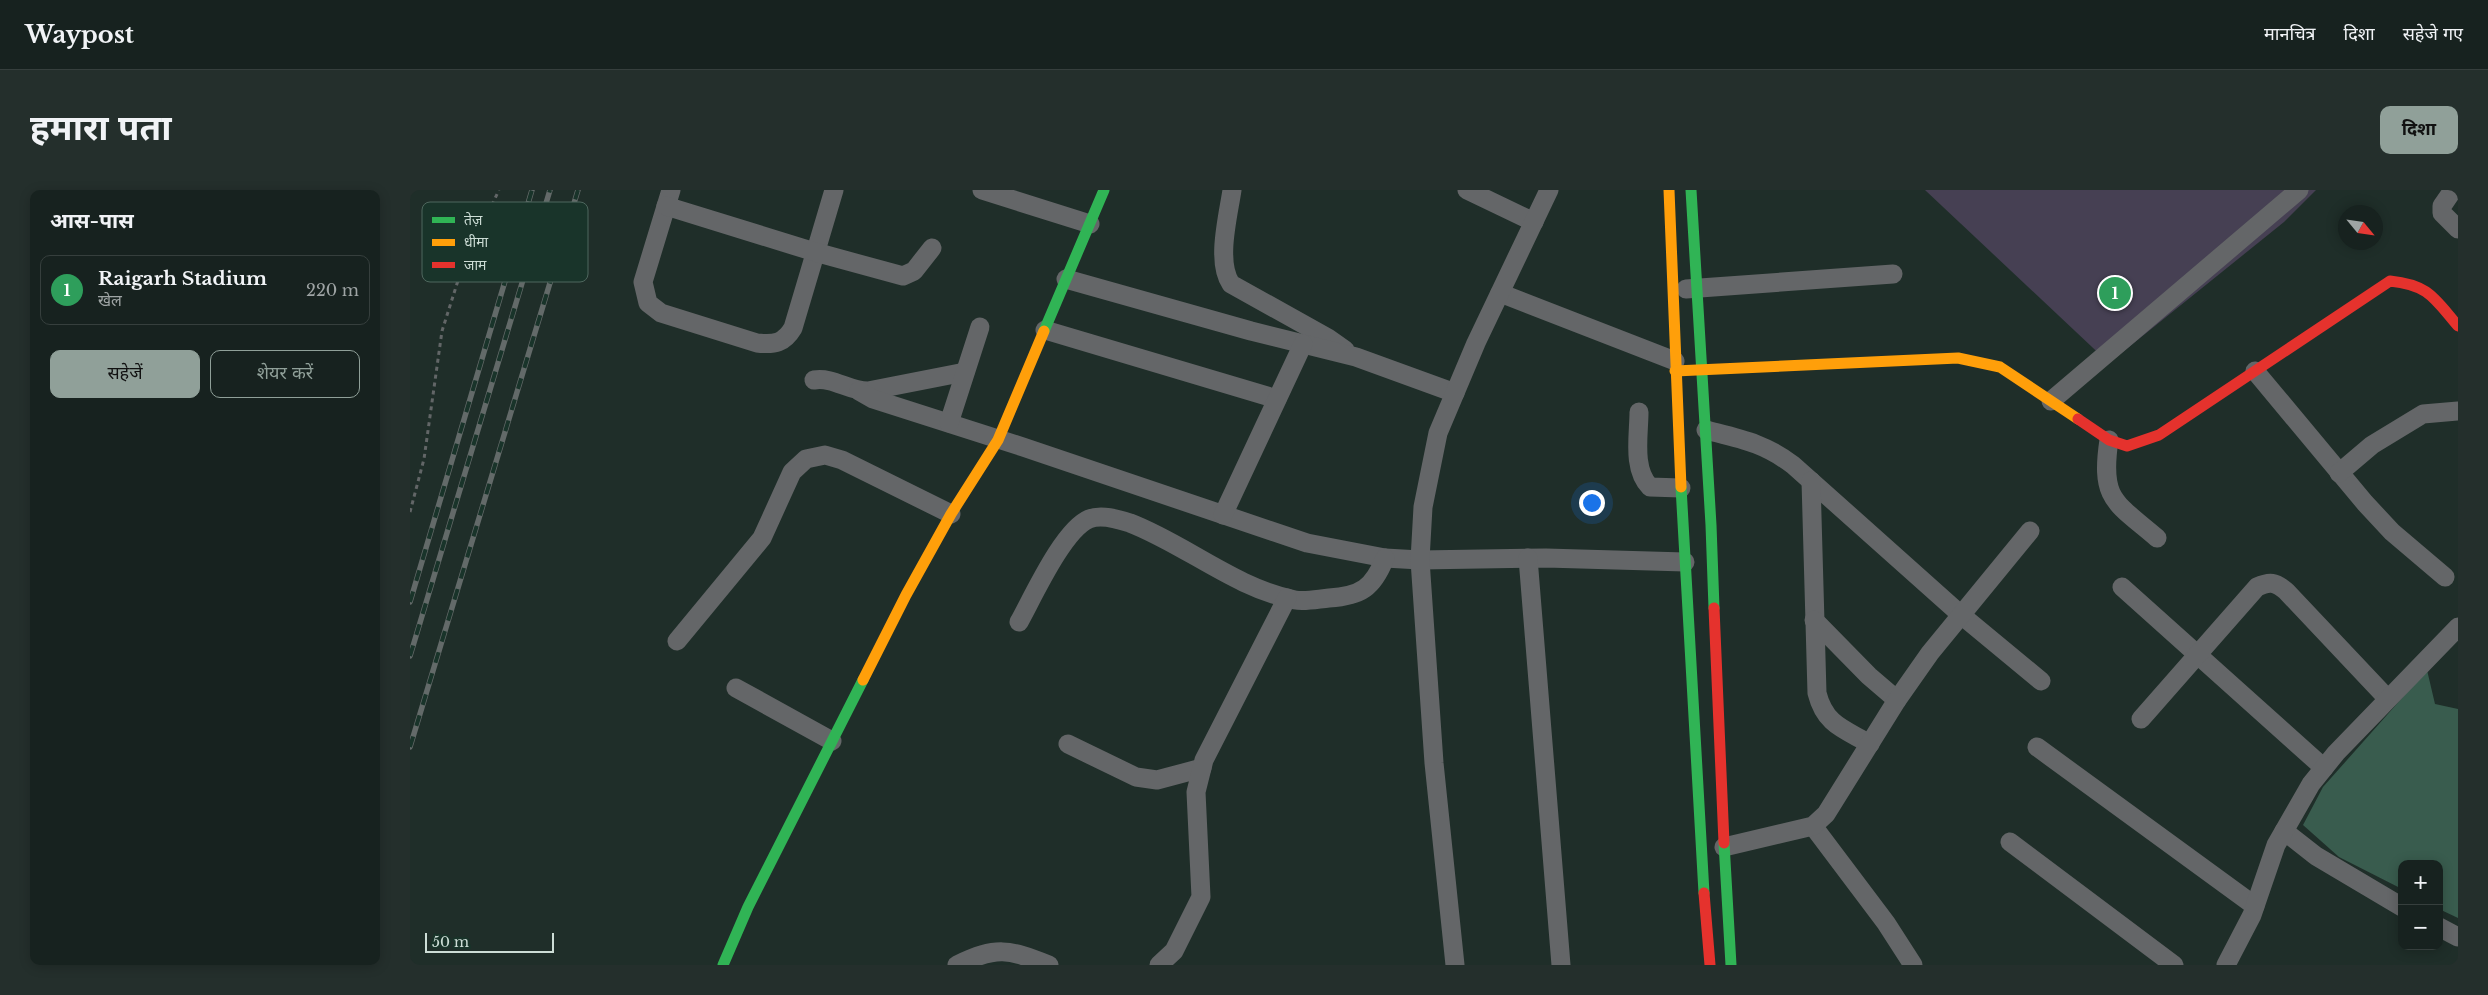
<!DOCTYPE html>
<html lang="hi">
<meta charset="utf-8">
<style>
:root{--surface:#17221f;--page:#242f2c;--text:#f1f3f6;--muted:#9ea4a4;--line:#363f3d;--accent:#90a099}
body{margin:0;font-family:"Libre Baskerville","Noto Sans Devanagari",serif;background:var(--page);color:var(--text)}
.controls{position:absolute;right:15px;bottom:15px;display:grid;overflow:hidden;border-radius:10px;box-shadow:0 2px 12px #0003}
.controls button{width:45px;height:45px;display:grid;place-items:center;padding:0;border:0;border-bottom:1px solid var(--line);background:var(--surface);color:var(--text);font:25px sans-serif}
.compass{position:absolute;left:1928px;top:15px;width:45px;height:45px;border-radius:50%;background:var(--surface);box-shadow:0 2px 12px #0003;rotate:119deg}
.scale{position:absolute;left:15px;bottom:12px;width:129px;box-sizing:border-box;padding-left:5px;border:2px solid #cdddd6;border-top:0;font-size:14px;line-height:18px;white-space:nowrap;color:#cdddd6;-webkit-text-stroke:4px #19342a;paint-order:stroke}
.you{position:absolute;left:1181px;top:312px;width:18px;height:18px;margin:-12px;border:4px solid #fff;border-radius:50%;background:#1a73e8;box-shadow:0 0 0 8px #1a73e833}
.badge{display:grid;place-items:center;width:32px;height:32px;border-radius:50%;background:var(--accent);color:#fff;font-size:16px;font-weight:700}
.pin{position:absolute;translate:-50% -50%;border:2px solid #fff;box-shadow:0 1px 5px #0006}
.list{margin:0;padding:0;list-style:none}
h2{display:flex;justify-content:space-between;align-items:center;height:65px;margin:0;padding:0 20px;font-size:21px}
h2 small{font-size:16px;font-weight:400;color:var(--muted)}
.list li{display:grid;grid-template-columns:32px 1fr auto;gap:15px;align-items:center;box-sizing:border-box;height:70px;margin:0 10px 10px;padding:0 10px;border:1px solid var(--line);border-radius:10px}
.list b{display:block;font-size:19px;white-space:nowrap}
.list p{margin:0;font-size:16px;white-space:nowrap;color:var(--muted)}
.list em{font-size:16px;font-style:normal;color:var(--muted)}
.actions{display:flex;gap:10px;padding:15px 20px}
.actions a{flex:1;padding:11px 0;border:1px solid var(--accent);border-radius:10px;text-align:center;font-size:18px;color:var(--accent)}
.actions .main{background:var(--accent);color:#111}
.map{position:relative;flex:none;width:2048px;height:775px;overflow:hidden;border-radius:10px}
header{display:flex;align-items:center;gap:30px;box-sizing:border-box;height:70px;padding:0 25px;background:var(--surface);border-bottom:1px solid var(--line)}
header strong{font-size:24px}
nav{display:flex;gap:28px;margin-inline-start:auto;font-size:18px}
.intro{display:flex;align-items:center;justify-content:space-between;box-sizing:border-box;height:120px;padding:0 30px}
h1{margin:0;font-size:35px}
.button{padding:12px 22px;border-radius:10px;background:var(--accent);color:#111;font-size:18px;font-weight:700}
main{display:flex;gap:30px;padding:0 30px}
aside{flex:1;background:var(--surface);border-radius:10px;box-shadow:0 2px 12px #0003}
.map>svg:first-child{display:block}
.green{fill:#464053}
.water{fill:#395c4e}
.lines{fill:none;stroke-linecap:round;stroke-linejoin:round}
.path{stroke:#626667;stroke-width:3;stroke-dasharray:4 4;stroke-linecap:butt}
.street{stroke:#646668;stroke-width:19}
.fast{stroke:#30b455;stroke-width:11}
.slow{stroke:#ff9f0a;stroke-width:11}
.jam{stroke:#e5322d;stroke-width:11}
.rail-casing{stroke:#636a69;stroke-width:5.5}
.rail{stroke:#19342a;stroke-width:4;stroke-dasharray:11;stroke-linecap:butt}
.key{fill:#19342a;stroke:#4f675e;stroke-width:1}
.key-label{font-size:14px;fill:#cdddd6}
</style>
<header>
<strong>Waypost</strong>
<nav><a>मानचित्र</a><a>दिशा</a><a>सहेजे गए</a></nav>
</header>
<div class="intro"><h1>हमारा पता</h1><a class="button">दिशा</a></div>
<main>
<aside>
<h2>आस-पास<small></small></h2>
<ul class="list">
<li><span class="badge" style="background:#2e9e5b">1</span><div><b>Raigarh Stadium</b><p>खेल</p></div><em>220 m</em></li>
</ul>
<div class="actions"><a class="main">सहेजें</a><a>शेयर करें</a></div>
</aside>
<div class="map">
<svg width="2048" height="775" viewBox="0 0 2048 775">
<rect width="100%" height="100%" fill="#1f2e29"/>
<polygon class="green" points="1515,0 1906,0 1874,32 1699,173"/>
<polygon class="water" points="2017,480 2025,514 2048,519 2048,728 2029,719 2029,674 1992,674 1992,699 1929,667 1893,635 1913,597"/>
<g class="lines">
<polyline class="path" points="0,322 14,269 32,141 52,78 89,0"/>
<g class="street">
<path d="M261,0L233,92L238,113L251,123L347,153C365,155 374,153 383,138L424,0"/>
<polyline points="572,0 680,34"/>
<path d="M822,0C818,27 806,72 821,94L918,148L935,160"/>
<polyline points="1057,0 1124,32"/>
<polyline points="2043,0 2032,16 2032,23 2048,39"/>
<polyline points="256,16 405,62 493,86 504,81 522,58"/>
<polyline points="656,89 841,141 946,167 1045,203"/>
<polyline points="1276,99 1483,84"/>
<polyline points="1090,103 1265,171"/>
<polyline points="635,140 867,209"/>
<polyline points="1845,181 1955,313 1982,342 2035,387"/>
<path d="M404,190C424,187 438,201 458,201L555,182"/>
<polyline points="449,201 463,209 613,257 897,353 975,368 1010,370 1136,368 1275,372"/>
<polyline points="1641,211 1889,0"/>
<path d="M1229,222C1229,245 1222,279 1240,297L1271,298"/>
<polyline points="539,233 570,137"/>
<path d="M1296,240C1331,249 1354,253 1383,275L1550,424L1631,491"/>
<path d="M1699,250C1690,310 1705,312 1747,348"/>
<polyline points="1929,283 1962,255 2013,224 2048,221"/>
<path d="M1401,291L1407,503C1415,535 1434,539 1460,554"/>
<polyline points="813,325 893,154"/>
<polyline points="1118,368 1151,775"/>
<polyline points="1712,397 1914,578"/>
<polyline points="1404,430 1459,486 1487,510"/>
<path d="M609,432C623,407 653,340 679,329C691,324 708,329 720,333C775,354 825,398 885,410C895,412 908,409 919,408C951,406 963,398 975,368"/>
<polyline points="267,451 352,348 382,282 396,269 415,265 432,270 541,324"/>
<polyline points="326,498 422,551"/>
<path d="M1731,529L1847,397C1860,391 1865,392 1876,401L1977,508"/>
<polyline points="658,554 726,587 747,590 792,578"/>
<polyline points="1627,557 1845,716"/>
<polyline points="1403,636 1476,733 1503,775"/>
<polyline points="1874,641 1906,666 1992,717"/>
<polyline points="1600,652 1764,775"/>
<polyline points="1314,657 1403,636 1416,624 1487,510 1520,463 1620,341"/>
<polyline points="2029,737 2048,747"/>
<path d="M547,775C587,756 598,759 639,775"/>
<polyline points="749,775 764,761 791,707 786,602 794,570 877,408"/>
<polyline points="1045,775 1024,573 1010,370 1013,317 1028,243 1066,153 1139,0"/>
<polyline points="1816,775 1842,725 1866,655 1901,594 1926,563 2048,437"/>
</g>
<g class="fast">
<polyline points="1281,0 1301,335 1304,418"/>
<polyline points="634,141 694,0"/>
<polyline points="1271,297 1294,703"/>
<polyline points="1314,653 1321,775"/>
<polyline points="313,775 338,717 453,490"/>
</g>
<g class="slow">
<polyline points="1259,0 1271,297"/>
<polyline points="1265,181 1548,168 1590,177 1668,229"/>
<polyline points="453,490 496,405 541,324 588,250 634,141"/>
</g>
<g class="jam">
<path d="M1668,229L1699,250L1717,256L1749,245L1980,91C2019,95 2024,108 2048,136"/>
<polyline points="1304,418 1314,653"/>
<polyline points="1294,703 1300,775"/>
</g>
<defs>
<g id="rail">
<polyline points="0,412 122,0"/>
<polyline points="0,466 140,0"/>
<polyline points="0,557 168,0"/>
</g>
</defs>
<use href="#rail" class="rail-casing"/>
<use href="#rail" class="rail"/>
</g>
<rect x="12" y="12" width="166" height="80" rx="8" class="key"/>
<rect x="22" y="27" width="23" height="6" fill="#30b455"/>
<rect x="22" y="49" width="23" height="7" fill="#ff9f0a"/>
<rect x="22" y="72" width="23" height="6" fill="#e5322d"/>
<g class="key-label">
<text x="54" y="35">तेज़</text>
<text x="54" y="57">धीमा</text>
<text x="54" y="80">जाम</text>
</g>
</svg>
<div class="controls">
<button>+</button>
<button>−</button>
</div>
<svg class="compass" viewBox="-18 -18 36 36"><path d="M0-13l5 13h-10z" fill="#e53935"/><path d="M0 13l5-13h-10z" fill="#9ea4a4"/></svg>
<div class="scale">50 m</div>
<div class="you"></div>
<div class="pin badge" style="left:1705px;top:103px;background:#2e9e5b">1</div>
</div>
</main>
